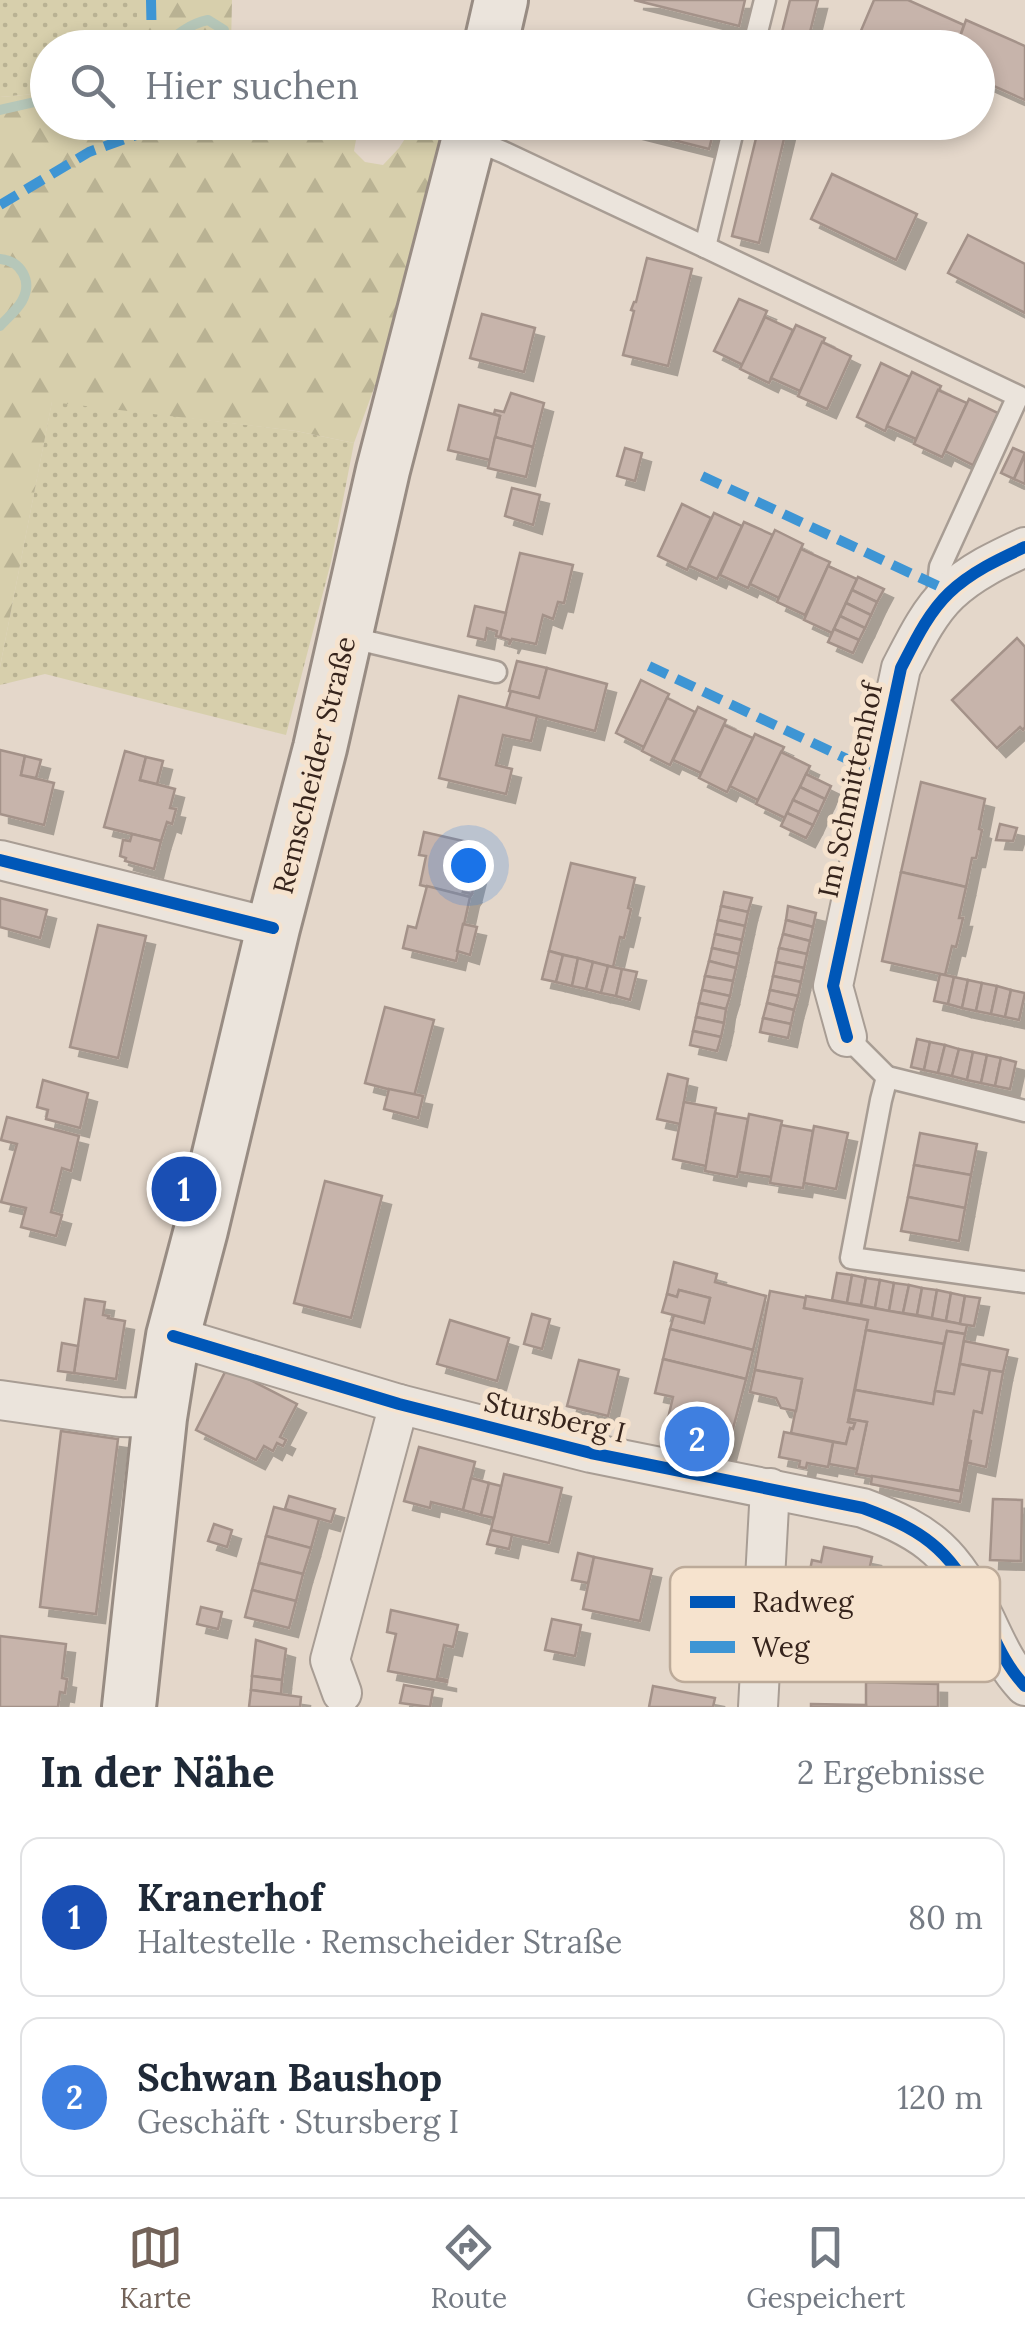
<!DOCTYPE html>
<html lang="de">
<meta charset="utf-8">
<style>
:root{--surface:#fff;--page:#f2f2f3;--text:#1f2937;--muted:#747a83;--line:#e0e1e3;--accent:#736359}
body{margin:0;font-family:Lora,serif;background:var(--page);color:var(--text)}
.you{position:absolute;left:468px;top:865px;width:35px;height:35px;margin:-25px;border:8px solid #fff;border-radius:50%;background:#1a73e8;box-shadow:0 0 0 15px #1a73e833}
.badge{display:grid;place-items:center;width:65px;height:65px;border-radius:50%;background:var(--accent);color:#fff;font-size:32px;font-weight:700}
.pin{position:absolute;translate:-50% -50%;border:5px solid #fff;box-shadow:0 2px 10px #0006}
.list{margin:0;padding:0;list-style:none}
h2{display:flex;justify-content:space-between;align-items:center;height:130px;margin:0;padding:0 40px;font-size:42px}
h2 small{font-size:32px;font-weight:400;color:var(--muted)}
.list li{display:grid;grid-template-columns:65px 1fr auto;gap:30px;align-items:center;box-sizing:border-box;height:160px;margin:0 20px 20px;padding:0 20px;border:2px solid var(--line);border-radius:20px}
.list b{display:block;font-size:38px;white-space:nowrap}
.list p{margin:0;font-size:32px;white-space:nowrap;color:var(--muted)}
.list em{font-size:32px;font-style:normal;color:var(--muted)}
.icon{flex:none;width:55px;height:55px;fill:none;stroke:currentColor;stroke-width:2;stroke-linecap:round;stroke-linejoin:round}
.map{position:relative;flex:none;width:1025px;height:1707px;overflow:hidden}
.search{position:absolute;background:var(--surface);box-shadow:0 5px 15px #0003;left:30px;right:30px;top:30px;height:110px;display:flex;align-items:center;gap:25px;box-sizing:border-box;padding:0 35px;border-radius:55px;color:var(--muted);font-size:38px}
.sheet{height:490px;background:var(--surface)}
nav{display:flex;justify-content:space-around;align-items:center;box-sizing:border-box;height:140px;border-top:2px solid var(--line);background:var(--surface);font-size:28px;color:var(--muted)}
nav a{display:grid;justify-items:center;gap:5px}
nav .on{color:var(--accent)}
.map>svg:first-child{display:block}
.green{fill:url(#green-dots)}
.forest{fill:url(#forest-firs)}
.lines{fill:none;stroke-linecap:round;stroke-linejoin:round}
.stream{stroke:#b6c7b9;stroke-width:10}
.building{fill:#c7b4ab;stroke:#a49289;stroke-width:2.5;filter:url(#shadow)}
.lane-casing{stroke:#a89d94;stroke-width:25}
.street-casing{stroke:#a89d94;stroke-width:42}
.secondary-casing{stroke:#988c83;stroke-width:58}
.lane{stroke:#ebe4dc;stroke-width:20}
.street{stroke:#ebe4dc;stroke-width:38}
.secondary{stroke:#ebe4dc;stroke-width:52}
.quiet{stroke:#3e95d4;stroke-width:10;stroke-dasharray:20 10;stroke-linecap:butt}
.cycleway-casing{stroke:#f6e3ce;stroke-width:19}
.cycleway{stroke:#0057b8;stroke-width:12}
.labels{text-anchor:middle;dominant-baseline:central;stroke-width:10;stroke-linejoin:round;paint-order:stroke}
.street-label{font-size:28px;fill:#36241c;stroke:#f6e3ce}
.key{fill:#f6e3ce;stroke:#bcaa99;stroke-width:2.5}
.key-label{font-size:28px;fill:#36241c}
</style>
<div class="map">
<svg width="1025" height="1707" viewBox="0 0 1025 1707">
<defs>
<pattern id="green-dots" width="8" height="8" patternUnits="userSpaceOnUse" patternTransform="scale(2.5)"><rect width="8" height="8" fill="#d7cfac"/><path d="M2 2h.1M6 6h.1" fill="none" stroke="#b9b293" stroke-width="1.8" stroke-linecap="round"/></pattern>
<pattern id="forest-firs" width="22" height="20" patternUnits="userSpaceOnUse" patternTransform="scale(2.5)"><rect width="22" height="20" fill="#d7cfac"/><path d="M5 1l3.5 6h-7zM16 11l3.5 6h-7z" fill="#b9b293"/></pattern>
<filter id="shadow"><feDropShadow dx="9" dy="9" stdDeviation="0" flood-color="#0004"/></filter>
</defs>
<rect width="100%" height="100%" fill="#e4d7ca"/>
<g class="green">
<polygon points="0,0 137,0 137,47 48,48 47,93 0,97"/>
<polygon points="52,401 296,431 354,443 331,562 286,735 45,674 0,685 0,667"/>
</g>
<g class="forest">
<polygon points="137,0 232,0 231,47 137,47"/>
<polygon points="47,93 48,122 359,123 354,151 365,162 383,165 399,148 415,123 453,123 415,276 354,443 296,431 52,402 0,667 0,97"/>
</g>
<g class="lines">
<g class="stream">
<path d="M162,48C176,35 189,24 208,20L224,30"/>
<polyline points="0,110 48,99"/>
<path d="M0,259C21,261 33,281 22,301C17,310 7,318 0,326"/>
</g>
</g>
<g class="building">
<polygon points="634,0 745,0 739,26"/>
<polygon points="790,0 818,0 806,48 778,48"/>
<polygon points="874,0 908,0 964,25 956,48 894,48 860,33"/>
<polygon points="966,20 1025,46 1025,100 978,79 978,48 956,48"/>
<polygon points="602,122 716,122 709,149"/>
<polygon points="760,122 788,122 759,243 732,236"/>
<polygon points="832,174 917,214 896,260 811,219"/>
<polygon points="968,235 1025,264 1025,313 948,273"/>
<polygon points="647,258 692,269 668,366 623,355 634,311 631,310 634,302 636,302"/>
<polygon points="739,299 767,311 743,365 714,351"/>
<polygon points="482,314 535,328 524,372 470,358"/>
<polygon points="765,317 793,330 769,383 740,369"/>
<polygon points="796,325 825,338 800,391 771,378"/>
<polygon points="822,342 851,356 827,409 798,396"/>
<polygon points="881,363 910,377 885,431 857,417"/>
<polygon points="912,372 941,386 916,439 887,426"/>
<polygon points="938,390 967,403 942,457 914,444"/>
<polygon points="511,393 544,403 533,447 495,437 500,416 494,414 495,410 504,412"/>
<polygon points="969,399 998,413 973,465 945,451"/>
<polygon points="459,405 500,416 490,460 448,450"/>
<polygon points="495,437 533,447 526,477 488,468"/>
<polygon points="625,448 642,453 635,481 617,476"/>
<polygon points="1013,448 1025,453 1014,479 1001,473"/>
<polygon points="1025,455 1025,484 1014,479"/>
<polygon points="512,488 540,495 533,525 505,516"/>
<polygon points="682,504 711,518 687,570 658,556"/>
<polygon points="714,513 742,526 717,579 689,566"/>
<polygon points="744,522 773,535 748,588 720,575"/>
<polygon points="775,530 803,544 779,598 750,584"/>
<polygon points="801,549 830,562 805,615 777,602"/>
<polygon points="520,553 573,565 564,603 558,602 553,619 543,615 536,644 512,639 509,645 510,640 500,637"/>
<polygon points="828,566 857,579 832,633 804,620"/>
<polygon points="858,577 884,589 877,602 852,590"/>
<polygon points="852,590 877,602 871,615 846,603"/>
<polygon points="846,603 871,615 865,628 840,616"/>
<polygon points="475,606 506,613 500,637 496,636 497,631 487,628 485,640 468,636"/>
<polygon points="840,616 865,628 859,640 834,629"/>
<polygon points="834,629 859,640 853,653 828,642"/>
<polygon points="1017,638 1025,647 1025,727 1023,730 1020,727 997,748 952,700"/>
<polygon points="517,661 547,668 539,698 509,691"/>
<polygon points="547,668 607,684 595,731 506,708 511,691 539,698"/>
<polygon points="641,680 669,694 644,747 616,733"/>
<polygon points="459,696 537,716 531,741 503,735 496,765 512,769 506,794 439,778"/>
<polygon points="667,698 695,712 670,765 642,751"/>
<polygon points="698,707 726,720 701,773 673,760"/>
<polygon points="724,725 753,738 727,792 699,778"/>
<polygon points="755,734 784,747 758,800 730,786"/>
<polygon points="0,750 25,756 21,775 54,783 44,825 0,814"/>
<polygon points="125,751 146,757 140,780 175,789 170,808 176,809 172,824 167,822 161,841 104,827"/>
<polygon points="781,752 810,766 785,818 756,804"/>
<polygon points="25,756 41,760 36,778 21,775"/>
<polygon points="146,757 163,761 157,784 140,780"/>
<polygon points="806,774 831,786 825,799 800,787"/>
<polygon points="921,782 985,799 979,829 982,830 976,858 972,858 966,887 901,872"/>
<polygon points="800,787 825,799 819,812 793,800"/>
<polygon points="793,800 819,812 813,825 787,813"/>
<polygon points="787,813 813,825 806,838 781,826"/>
<polygon points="1000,824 1017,828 1013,841 996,840"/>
<polygon points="424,832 476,844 463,892 472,894 470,897 420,885 426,856 419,855"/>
<polygon points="132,834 161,841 154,869 125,861 126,858 120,856 123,840 130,841"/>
<polygon points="472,860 480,862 472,894 463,892"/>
<polygon points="571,863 635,878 628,908 631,909 624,938 620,937 613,967 549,951"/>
<polygon points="901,872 966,887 959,918 963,918 956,947 952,946 945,975 882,961"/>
<polygon points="427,886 470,897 456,961 403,948 408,926 416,928"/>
<polygon points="724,892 752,898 748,912 721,906"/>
<polygon points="0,898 47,910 40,938 0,927"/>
<polygon points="721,906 748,912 745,926 718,920"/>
<polygon points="788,906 816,913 813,927 786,920"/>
<polygon points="718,920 745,926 742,940 715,934"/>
<polygon points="786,920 813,927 810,941 783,934"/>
<polygon points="463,924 477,927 470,955 457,951"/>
<polygon points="98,925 146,936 118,1058 70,1047"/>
<polygon points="715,934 742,940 739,954 712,948"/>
<polygon points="783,934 810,941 807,954 779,948"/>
<polygon points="712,948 739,954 736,968 709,961"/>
<polygon points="779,948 807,954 804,968 776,962"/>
<polygon points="549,951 563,955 556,982 542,979"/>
<polygon points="563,955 578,958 572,986 556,982"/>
<polygon points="578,958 593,962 586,989 572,986"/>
<polygon points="709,961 736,968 733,981 705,976"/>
<polygon points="593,962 608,966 601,993 586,989"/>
<polygon points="776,962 804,968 801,982 773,976"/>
<polygon points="608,966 622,969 616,996 601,993"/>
<polygon points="622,969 637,972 630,1000 616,996"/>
<polygon points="940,974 954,977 948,1004 934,1001"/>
<polygon points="705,976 733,981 730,996 702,990"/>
<polygon points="773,976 801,982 798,996 770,990"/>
<polygon points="954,977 968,980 962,1008 948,1004"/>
<polygon points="968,980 982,983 976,1011 962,1008"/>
<polygon points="982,983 997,986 991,1014 976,1011"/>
<polygon points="997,986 1011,990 1005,1017 991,1014"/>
<polygon points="702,990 730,996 726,1009 699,1003"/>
<polygon points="770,990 798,996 794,1010 767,1003"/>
<polygon points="1011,990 1025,993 1019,1020 1005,1017"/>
<polygon points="699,1003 726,1009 724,1023 696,1017"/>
<polygon points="767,1003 794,1010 791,1024 763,1018"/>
<polygon points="385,1007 434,1020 414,1096 365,1083"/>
<polygon points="696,1017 724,1023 721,1037 693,1031"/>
<polygon points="763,1018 791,1024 788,1038 760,1032"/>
<polygon points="693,1031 721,1037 717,1051 690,1045"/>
<polygon points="917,1039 930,1042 924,1070 911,1067"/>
<polygon points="930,1042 945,1045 938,1073 924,1070"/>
<polygon points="945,1045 959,1049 952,1076 938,1073"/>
<polygon points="959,1049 973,1052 967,1080 952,1076"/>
<polygon points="973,1052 987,1055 981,1083 967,1080"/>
<polygon points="987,1055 1001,1058 995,1086 981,1083"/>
<polygon points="1001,1058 1016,1062 1010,1089 995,1086"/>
<polygon points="668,1074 688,1079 680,1124 657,1119"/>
<polygon points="43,1080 88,1093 80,1128 46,1119 48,1110 37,1107"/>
<polygon points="389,1089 423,1096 418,1118 384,1109"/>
<polygon points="684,1102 716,1108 706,1166 673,1159"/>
<polygon points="715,1113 748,1119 737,1177 705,1171"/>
<polygon points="749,1114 782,1121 771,1177 739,1172"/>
<polygon points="7,1117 79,1136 71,1171 62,1168 51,1212 62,1215 56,1236 21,1227 26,1208 1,1202 17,1144 1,1140"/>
<polygon points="781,1125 813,1131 803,1188 770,1183"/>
<polygon points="814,1126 848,1133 836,1189 804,1183"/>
<polygon points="920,1133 977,1144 971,1175 914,1165"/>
<polygon points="914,1165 971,1175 965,1208 908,1197"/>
<polygon points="325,1181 382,1196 351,1318 294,1303"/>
<polygon points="908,1197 965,1208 959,1241 901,1231"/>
<polygon points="674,1262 717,1274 715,1282 766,1296 753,1350 670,1329 674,1315 704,1323 710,1298 679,1290 677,1297 667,1294"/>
<polygon points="837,1273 852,1275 847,1303 832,1300"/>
<polygon points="852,1275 866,1278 861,1305 847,1303"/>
<polygon points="866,1278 880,1280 875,1308 861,1305"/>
<polygon points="880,1280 894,1283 889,1311 875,1308"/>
<polygon points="894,1283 909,1285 903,1313 889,1311"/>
<polygon points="909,1285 922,1288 917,1315 903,1313"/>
<polygon points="922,1288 937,1290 932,1318 917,1315"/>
<polygon points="679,1290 710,1298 704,1323 662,1312 667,1294 677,1297"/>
<polygon points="937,1290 951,1293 946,1321 932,1318"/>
<polygon points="770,1291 806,1298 804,1308 868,1320 848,1422 855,1423 853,1429 850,1428 846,1444 791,1433 802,1379 755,1370"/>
<polygon points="951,1293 965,1296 960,1324 946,1321"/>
<polygon points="806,1296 967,1325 965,1334 947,1331 944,1344 866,1330 868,1320 804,1308"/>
<polygon points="965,1296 980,1298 974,1326 960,1324"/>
<polygon points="85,1299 105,1302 103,1315 109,1316 108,1318 125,1321 116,1379 74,1373"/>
<polygon points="532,1314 550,1319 542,1349 524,1344"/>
<polygon points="450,1320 509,1338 497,1381 437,1364"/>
<polygon points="670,1329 753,1350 746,1379 663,1359"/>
<polygon points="866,1330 944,1344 933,1404 855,1390"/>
<polygon points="947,1331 965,1334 954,1394 935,1391"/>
<polygon points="964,1341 1008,1350 1003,1372 960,1364"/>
<polygon points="62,1343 78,1346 74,1373 58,1371"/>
<polygon points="663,1359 746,1379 725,1459 662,1444 673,1397 655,1393"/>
<polygon points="579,1360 619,1370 608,1416 567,1406"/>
<polygon points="960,1364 990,1370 982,1413 974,1411 960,1491 856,1474 867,1422 849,1419 855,1390 933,1404 935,1391 954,1394"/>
<polygon points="227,1368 297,1404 280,1437 286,1440 283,1446 277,1443 273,1451 264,1446 256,1460 196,1430"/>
<polygon points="755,1370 802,1379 796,1411 781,1408 776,1398 750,1392"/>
<polygon points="990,1370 1003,1372 986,1467 965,1462 974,1411 982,1413"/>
<polygon points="849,1419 867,1422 857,1469 829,1464 833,1442 846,1444 850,1428 853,1429 855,1423 848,1422"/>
<polygon points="61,1431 118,1439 96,1614 40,1607"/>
<polygon points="784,1432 833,1442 828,1467 807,1463 806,1468 799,1467 800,1461 779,1457"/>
<polygon points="969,1440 971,1441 960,1502 871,1484 872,1476 960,1491"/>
<polygon points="419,1447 475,1462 463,1510 431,1502 430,1508 404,1501"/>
<polygon points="504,1474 562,1488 549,1543 491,1530"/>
<polygon points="471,1478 489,1483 481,1515 463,1510"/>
<polygon points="489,1483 501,1486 494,1518 481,1515"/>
<polygon points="289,1496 335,1509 331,1522 285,1509"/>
<polygon points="993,1499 1022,1500 1021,1561 990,1560"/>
<polygon points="274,1507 319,1519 311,1548 266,1536"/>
<polygon points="214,1524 232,1530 227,1547 208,1541"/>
<polygon points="491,1530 512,1535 509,1549 487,1544"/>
<polygon points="266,1536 311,1548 303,1574 259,1563"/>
<polygon points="824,1547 872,1557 860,1612 812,1602 815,1588 807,1586 812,1560 821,1562"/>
<polygon points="578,1553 594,1557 588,1583 572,1580"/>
<polygon points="594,1557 652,1569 640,1621 583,1609"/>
<polygon points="259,1563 303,1574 296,1601 252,1590"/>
<polygon points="252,1590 296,1601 289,1628 245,1617"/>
<polygon points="201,1607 222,1612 218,1629 197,1624"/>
<polygon points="391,1610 458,1625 453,1647 444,1645 437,1678 447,1680 447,1682 388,1671 396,1634 387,1632"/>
<polygon points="552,1619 581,1625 575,1656 545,1650"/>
<polygon points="0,1636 66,1644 62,1678 67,1679 65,1693 60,1692 58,1707 0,1707"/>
<polygon points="256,1640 286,1649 282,1680 252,1676"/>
<polygon points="252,1676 282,1680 281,1694 251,1690"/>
<polygon points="866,1682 938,1684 938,1707 866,1707"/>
<polygon points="404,1685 433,1690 430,1707 400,1703"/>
<polygon points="653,1686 715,1698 713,1707 649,1707"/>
<polygon points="251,1690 301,1697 300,1707 249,1707"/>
<polygon points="811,1704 866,1705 866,1707 811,1707"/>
</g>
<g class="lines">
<defs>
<g id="lane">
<polyline points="753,48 765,0"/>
<polyline points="469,138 503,152 705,247 1018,396 940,567 938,586 948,594"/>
<polyline points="705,247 735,122"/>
<polyline points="348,637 496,672"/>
<polyline points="847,1037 887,1077 881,1100 851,1258 1025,1282"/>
<polyline points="887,1077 1025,1111"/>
</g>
<g id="street">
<polyline points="0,860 273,928"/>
<path d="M847,1037L833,986L901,668C914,643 928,613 949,593C971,572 999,559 1025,547"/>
<path d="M173,1336L399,1404L591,1453L863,1508C931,1533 953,1554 985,1619C997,1644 1006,1666 1025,1686"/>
<polyline points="0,1400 120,1417 160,1418"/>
<polyline points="342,1693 330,1660 399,1404"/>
<polyline points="758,1707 770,1488"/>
</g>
<g id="secondary">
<polyline points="490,48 501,0"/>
<polyline points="129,1707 160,1418 173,1336 201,1230 273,928 320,748 383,470 473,122"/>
</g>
</defs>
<use href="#lane" class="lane-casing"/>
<use href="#street" class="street-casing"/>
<use href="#secondary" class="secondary-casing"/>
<use href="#lane" class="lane"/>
<use href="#street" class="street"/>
<use href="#secondary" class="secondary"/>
<g class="quiet">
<polyline points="151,0 152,48"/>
<polyline points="0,205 89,152 136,135 144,122"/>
<polyline points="702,476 938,586"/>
<polyline points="649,666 879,774"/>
</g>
<defs>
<g id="cycleway">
<polyline points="0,860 273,928"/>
<path d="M847,1037L833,986L901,668C914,643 928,613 949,593C971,572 999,559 1025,547"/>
<path d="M173,1336L399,1404L591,1453L863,1508C931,1533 953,1554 985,1619C997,1644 1006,1666 1025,1686"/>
</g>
</defs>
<use href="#cycleway" class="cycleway-casing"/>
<use href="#cycleway" class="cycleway"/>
</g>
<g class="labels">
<g class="street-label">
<text transform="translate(314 765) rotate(-76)">Remscheider Straße</text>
<text transform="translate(850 790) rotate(-78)">Im Schmittenhof</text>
<text transform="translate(555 1417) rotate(13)">Stursberg I</text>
</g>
</g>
<rect x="670" y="1567" width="330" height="115" rx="15" class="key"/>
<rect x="690" y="1596" width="45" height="12" fill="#0057b8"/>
<rect x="690" y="1641" width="45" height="12" fill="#3e95d4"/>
<g class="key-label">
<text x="752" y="1612">Radweg</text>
<text x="752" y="1657">Weg</text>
</g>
</svg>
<div class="you"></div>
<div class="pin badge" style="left:184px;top:1189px;background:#1a4fb4">1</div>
<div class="pin badge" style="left:697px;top:1439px;background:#3f7fe0">2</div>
<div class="search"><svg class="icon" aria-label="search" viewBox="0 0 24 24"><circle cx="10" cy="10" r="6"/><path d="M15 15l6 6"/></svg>Hier suchen</div>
</div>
<section class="sheet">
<h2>In der Nähe<small>2 Ergebnisse</small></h2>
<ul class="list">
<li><span class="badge" style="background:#1a4fb4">1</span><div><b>Kranerhof</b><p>Haltestelle · Remscheider Straße</p></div><em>80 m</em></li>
<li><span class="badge" style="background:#3f7fe0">2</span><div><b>Schwan Baushop</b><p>Geschäft · Stursberg I</p></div><em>120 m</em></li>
</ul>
</section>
<nav>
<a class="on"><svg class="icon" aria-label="map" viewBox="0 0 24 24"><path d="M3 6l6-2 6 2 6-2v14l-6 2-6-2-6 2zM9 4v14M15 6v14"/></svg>Karte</a>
<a><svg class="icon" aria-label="directions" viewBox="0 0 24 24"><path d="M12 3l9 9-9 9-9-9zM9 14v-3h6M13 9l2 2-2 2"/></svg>Route</a>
<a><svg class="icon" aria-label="saved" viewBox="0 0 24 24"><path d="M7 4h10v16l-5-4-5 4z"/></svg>Gespeichert</a>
</nav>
